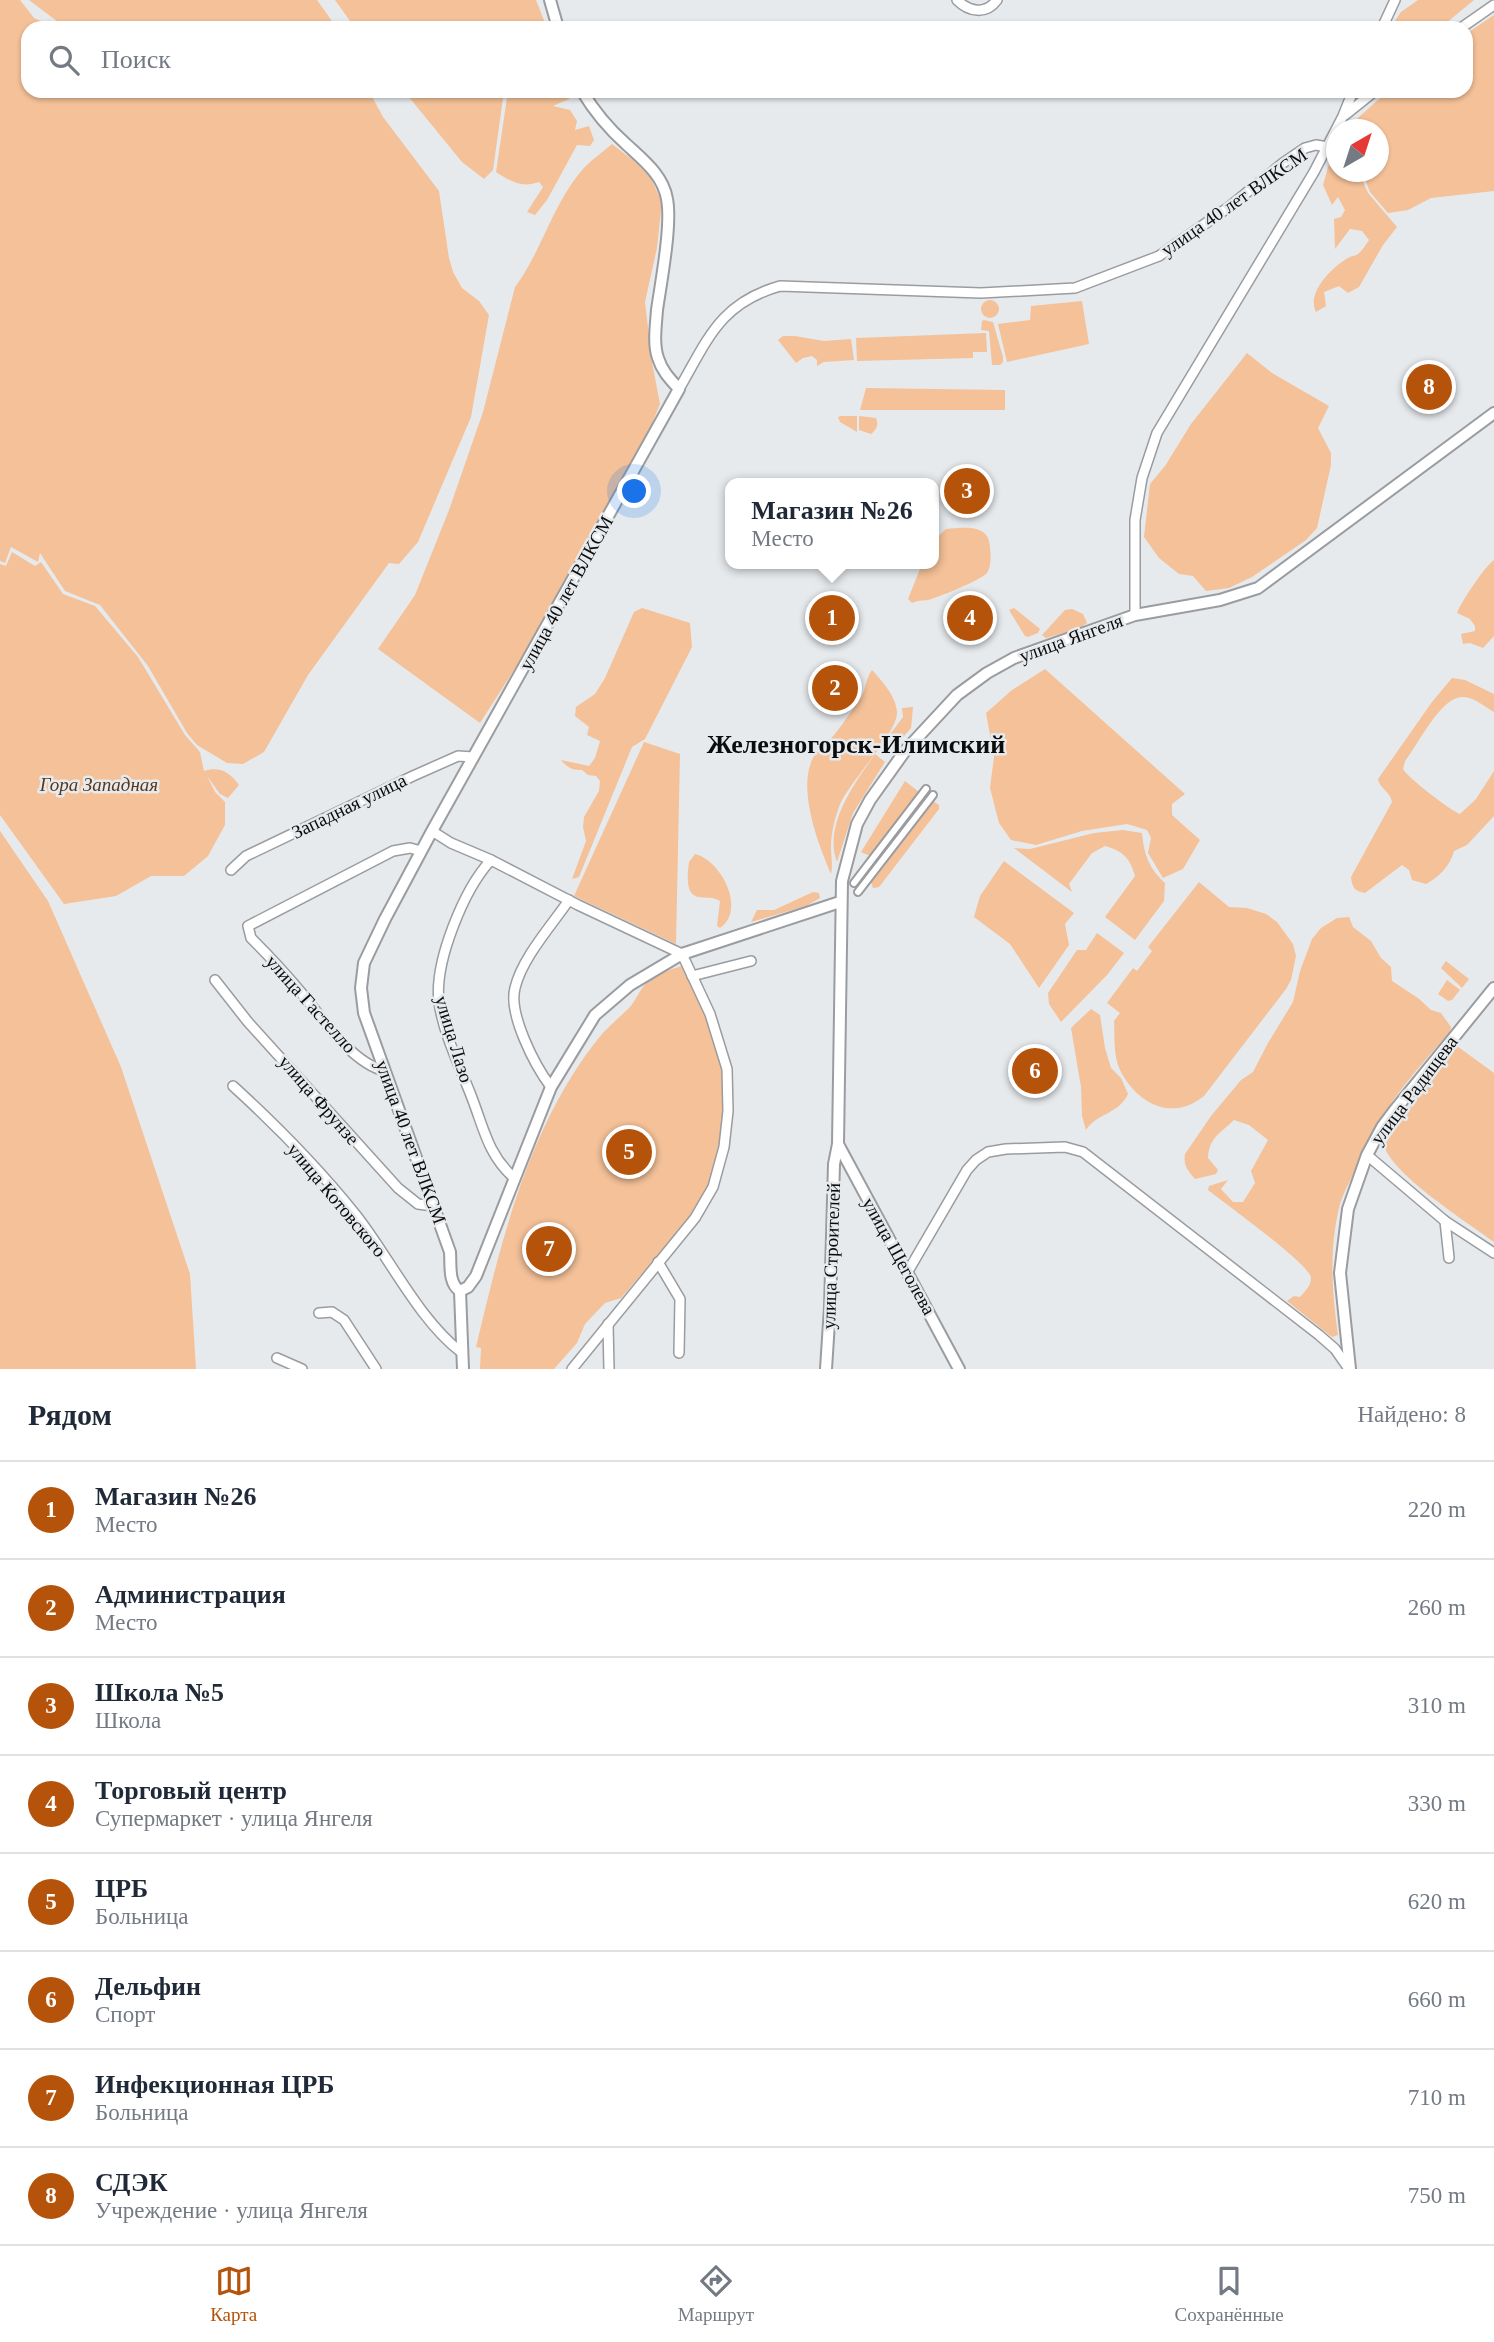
<!DOCTYPE html>
<html lang="ru">
<meta charset="utf-8">
<style>
:root{--surface:#fff;--page:#f2f2f3;--text:#1f2937;--muted:#747a83;--line:#e0e1e3;--accent:#b45309}
body{margin:0;font-family:"Times New Roman",serif;background:var(--page);color:var(--text)}
.compass{position:absolute;left:1326px;top:119px;width:63px;height:63px;border-radius:50%;background:var(--surface);box-shadow:0 2px 5px #0004;rotate:39deg}
.you{position:absolute;left:635px;top:492px;width:24px;height:24px;margin:-18px;border:5px solid #fff;border-radius:50%;background:#1a73e8;box-shadow:0 0 0 10px #1a73e833}
.badge{display:grid;place-items:center;width:46px;height:46px;border-radius:50%;background:var(--accent);color:#fff;font-size:23px;font-weight:700}
.pin{position:absolute;translate:-50% -50%;border:4px solid #fff;box-shadow:0 2px 7px #0006}
.popup{position:absolute;left:725px;top:478px;width:214px;height:91px;box-sizing:border-box;display:grid;place-content:center;border-radius:14px;background:var(--surface);filter:drop-shadow(0 2px 5px #0005);font-size:23px;white-space:nowrap;color:var(--muted)}
.popup b{font-size:26px;color:var(--text)}
.popup::after{content:'';position:absolute;left:50%;top:100%;margin-left:-14px;border:14px solid transparent;border-top-color:var(--surface)}
.list{margin:0;padding:0;list-style:none}
h2{display:flex;justify-content:space-between;align-items:center;height:91px;margin:0;padding:0 28px;font-size:30px}
h2 small{font-size:23px;font-weight:400;color:var(--muted)}
.list li{display:grid;grid-template-columns:46px 1fr auto;gap:21px;align-items:center;box-sizing:border-box;height:98px;padding:0 28px;border-top:2px solid var(--line)}
.list b{display:block;font-size:26px;white-space:nowrap}
.list p{margin:0;font-size:23px;white-space:nowrap;color:var(--muted)}
.list em{font-size:23px;font-style:normal;color:var(--muted)}
.icon{flex:none;width:38px;height:38px;fill:none;stroke:currentColor;stroke-width:2;stroke-linecap:round;stroke-linejoin:round}
.map{position:relative;flex:none;width:1494px;height:1369px;overflow:hidden}
.search{position:absolute;background:var(--surface);box-shadow:0 2px 5px #0004;left:21px;right:21px;top:21px;height:77px;display:flex;align-items:center;gap:18px;box-sizing:border-box;padding:0 24px;border-radius:21px;color:var(--muted);font-size:26px}
.sheet{height:875px;background:var(--surface)}
nav{display:flex;justify-content:space-around;align-items:center;box-sizing:border-box;height:98px;border-top:2px solid var(--line);background:var(--surface);font-size:19px;color:var(--muted)}
nav a{display:grid;justify-items:center;gap:4px}
nav .on{color:var(--accent)}
.map>svg:first-child{display:block}
.green{fill:#f4c198}
.lines{fill:none;stroke-linecap:round;stroke-linejoin:round}
.pedestrian-casing{stroke:#9a9c9f;stroke-width:10}
.minor-casing{stroke:#9a9c9f;stroke-width:12}
.tertiary-casing{stroke:#9a9c9f;stroke-width:14}
.pedestrian{stroke:#fff;stroke-width:6}
.minor{stroke:#fff;stroke-width:9}
.tertiary{stroke:#fff;stroke-width:10}
.labels{text-anchor:middle;dominant-baseline:central;stroke-width:5;stroke-linejoin:round;paint-order:stroke}
.street-label{font-size:19px;fill:#0b0c0d;stroke:#e7eaed}
.park-label{font-size:19px;font-style:italic;fill:#57381c;stroke:#e7eaed}
.district-label{font-size:26px;font-weight:bold;fill:#0b0c0d;stroke:#e7eaed}
</style>
<div class="map">
<svg width="1494" height="1369" viewBox="0 0 1494 1369">
<rect width="100%" height="100%" fill="#e7eaed"/>
<g class="green">
<polygon points="0,0 20,0 34,18 56,28 28,28 28,91 369,91 383,117 439,191 449,258 453,272 462,288 479,301 489,315 471,417 418,542 399,564 389,563 308,675 264,752 243,764 227,763 197,745 187,733 148,666 100,605 65,591 40,553 38,562 11,547 5,563 0,561"/>
<polygon points="29,0 317,0 337,28 66,28"/>
<polygon points="335,0 536,0 547,28 355,28"/>
<polygon points="1418,0 1474,0 1440,28 1390,28 1401,12"/>
<polygon points="1494,15 1494,191 1431,198 1408,210 1388,213 1370,192 1362,172 1378,172 1378,130 1351,129 1350,125 1388,91 1466,91 1466,34"/>
<polygon points="404,91 504,91 493,170 484,179 462,162"/>
<path d="M508,91H567L569,99L553,106L570,110L577,121L575,130L589,126L594,140L590,146L577,145L547,200L535,215L527,212L543,187L539,182C522,188 511,182 496,172Z"/>
<path d="M612,144L634,161L650,177L662,202L657,248L645,302L652,362L660,404L651,426L546,620L480,723L378,649L415,595L449,510L483,412L515,287C542,251 553,203 583,169C591,160 603,152 612,144Z"/>
<path d="M1336,152V172H1359L1368,193L1397,227L1383,245L1359,287L1348,293L1339,286L1324,292L1326,306L1316,312C1306,293 1332,267 1348,258C1351,256 1355,256 1358,254C1362,251 1366,244 1369,240L1362,231L1350,229L1335,249L1334,219L1341,217L1345,210L1338,197L1332,205L1323,185L1329,164Z"/>
<circle cx="990" cy="309" r="9"/>
<polygon points="1082,301 1089,344 1007,362 998,324 1030,320 1031,306"/>
<polygon points="984,320 993,322 1003,357 1003,362 1000,365 992,365 989,331 981,330 982,321"/>
<polygon points="986,333 987,352 973,352 973,358 857,361 856,338"/>
<polygon points="783,336 795,336 824,341 851,339 854,360 824,362 817,366 817,360 812,356 803,358 796,363 778,340"/>
<polygon points="1247,353 1272,373 1329,406 1318,428 1331,453 1331,465 1317,528 1306,540 1252,577 1229,588 1206,591 1193,576 1179,574 1159,558 1144,537 1150,484 1165,466 1191,424"/>
<polygon points="866,388 1005,390 1005,410 860,410"/>
<polygon points="841,416 857,416 857,432 840,422 838,417"/>
<path d="M859,416L876,418C879,425 876,430 871,434L859,430Z"/>
<path d="M946,529C960,528 985,524 989,541C991,549 992,566 987,573C983,579 937,598 928,600C921,601 918,600 912,603L908,599L922,564H934V540Z"/>
<path d="M12,552L35,566L41,562L63,594L95,606L138,657L185,735L200,752L204,771C219,766 230,772 239,785L228,798L220,794L207,776L215,792L225,802V825L208,856L184,876H151L116,896L64,904L0,815V564L6,566Z"/>
<path d="M1494,560V636L1483,648L1470,643L1463,644L1461,634L1475,631V626L1470,619L1457,613C1461,602 1485,566 1494,560Z"/>
<path d="M642,608L690,623L692,647L645,739L632,747L579,877L572,879L586,841L583,827L584,817L599,791L600,781L596,776L588,775L582,770C572,770 568,768 561,760L589,766L595,758L600,741L587,735L589,727L575,716L576,707L595,694L605,678L634,612Z"/>
<polygon points="1014,608 1040,629 1038,633 1028,637 1025,636 1009,610"/>
<polygon points="1072,609 1083,614 1087,623 1080,628 1046,638 1042,635 1065,610"/>
<polygon points="1045,669 1185,794 1172,804 1172,815 1200,840 1183,869 1163,878 1148,853 1151,838 1147,830 1127,824 1082,831 1036,845 1011,840 999,823 990,788 994,757 986,713 1012,690"/>
<path d="M872,670C882,681 896,696 897,712C898,732 851,780 840,804C835,818 831,832 831,847C831,857 833,864 831,874C818,844 798,791 812,760C815,752 821,749 826,744C839,731 848,715 859,701C866,691 865,679 872,670Z"/>
<path d="M1452,678L1465,680L1494,694V712C1485,707 1475,698 1464,697C1441,695 1418,745 1405,761L1403,769C1408,778 1451,811 1460,814L1476,799L1494,771V816L1467,845L1454,851C1450,866 1439,877 1426,884L1412,880L1409,870L1402,865L1365,893C1355,891 1352,888 1351,877L1392,802C1390,791 1380,789 1378,779L1432,702Z"/>
<polygon points="913,707 911,728 890,752 882,745 903,717 902,708"/>
<polygon points="644,742 680,754 676,944 574,896"/>
<path d="M875,754L885,762L853,813L837,862C823,825 855,783 875,754Z"/>
<polygon points="905,781 919,792 870,856 861,852"/>
<polygon points="933,801 939,805 939,809 879,887 873,888 871,882 930,802"/>
<path d="M1123,830L1142,833C1144,855 1149,868 1165,883L1164,901L1135,940L1105,917L1135,876C1130,858 1123,851 1105,846L1092,853L1069,884L1072,892L1014,848L1030,849L1094,833Z"/>
<polygon points="0,831 48,901 121,1067 190,1274 196,1369 0,1369"/>
<path d="M695,854C721,860 747,910 720,928L717,926L720,901C711,896 707,899 699,897C684,895 688,872 689,862Z"/>
<polygon points="1004,861 1074,913 1065,924 1069,945 1039,988 1010,944 974,917 980,896"/>
<path d="M1199,882L1229,907L1247,908L1266,914L1277,922L1293,944L1296,956L1291,980L1286,989L1204,1096C1172,1122 1137,1104 1120,1070C1113,1055 1115,1037 1114,1021L1120,1013L1107,1003L1133,968L1137,971L1152,951L1148,947Z"/>
<polygon points="813,892 819,893 820,898 806,906 751,922 757,910 774,910"/>
<path d="M1349,917L1353,927L1371,941L1381,958L1391,967L1392,981L1418,998L1431,1010L1441,1013L1451,1027L1450,1032C1415,1071 1379,1112 1358,1160L1364,1162L1362,1169L1356,1167C1351,1181 1342,1194 1339,1208C1329,1250 1332,1293 1338,1335L1332,1337L1287,1301L1294,1296L1300,1297C1305,1291 1311,1286 1311,1278C1311,1265 1224,1203 1208,1190L1209,1186L1228,1180L1221,1189L1233,1202H1243L1255,1183L1251,1171L1268,1140L1249,1125L1234,1120C1221,1133 1209,1137 1208,1158L1218,1170L1216,1174L1195,1179C1188,1171 1183,1165 1185,1154L1211,1116L1241,1080L1253,1072L1268,1043L1293,1002L1300,971L1312,939L1321,928L1337,918Z"/>
<polygon points="1097,933 1124,953 1107,975 1061,1022 1049,1004 1048,993 1077,950 1086,950"/>
<polygon points="1446,961 1469,979 1462,988 1441,968"/>
<path d="M685,965L710,1028L723,1074V1125L711,1180L693,1214L621,1298L605,1303L585,1324L577,1343L554,1369H480L481,1348L476,1347C502,1238 529,1123 602,1034C610,1025 620,1017 629,1008C636,1001 639,990 647,982C656,973 673,969 685,965Z"/>
<polygon points="1447,980 1460,990 1452,1000 1448,1001 1438,994"/>
<path d="M1091,1009L1100,1015L1105,1048L1111,1068L1121,1078L1128,1094C1118,1115 1098,1112 1086,1130L1082,1116L1081,1087L1071,1028Z"/>
<path d="M1457,1046L1494,1073V1242C1467,1222 1394,1176 1384,1146L1406,1112Z"/>
</g>
<g class="lines">
<defs>
<g id="pedestrian">
<polyline points="854,883 926,789"/>
<polyline points="858,892 933,795"/>
</g>
<g id="minor">
<path d="M957,0C969,12 986,15 997,0"/>
<polyline points="1382,28 1395,0"/>
<polyline points="1461,28 1494,5"/>
<polyline points="1345,115 1375,91"/>
<path d="M679,389C708,339 720,303 780,286L981,293L1075,288L1159,256L1229,207L1283,163L1305,148L1316,145L1327,147"/>
<polyline points="1135,615 1135,520 1142,478 1157,433 1314,172 1343,116 1353,91"/>
<polyline points="432,831 451,843 491,860 578,905 682,954 710,1014 727,1069 728,1111 724,1147 713,1187 695,1218 572,1369"/>
<path d="M491,860C464,889 434,962 439,1002C443,1033 461,1069 472,1098C484,1129 488,1154 513,1177"/>
<polyline points="231,870 246,856 413,776 458,756 473,757"/>
<polyline points="692,976 751,961"/>
<polyline points="215,980 248,1022 398,1188 418,1204 433,1206"/>
<path d="M385,1071C351,1063 321,1016 299,990C284,972 268,955 251,938L248,926L393,851L410,848L421,851"/>
<path d="M233,1086C277,1126 319,1169 356,1215C389,1257 419,1320 461,1352"/>
<path d="M551,1087C535,1066 508,1014 515,988C522,958 552,925 569,900"/>
<polyline points="1367,1155 1445,1221 1494,1253"/>
<polyline points="1445,1221 1449,1258"/>
<polyline points="658,1262 680,1299 679,1353"/>
<polyline points="907,1273 967,1170 976,1160 988,1152 1006,1149 1065,1147 1083,1152 1319,1335 1335,1349 1349,1369"/>
<polyline points="319,1313 332,1312 344,1320 376,1369"/>
<polyline points="608,1324 609,1369"/>
<polyline points="277,1358 302,1369"/>
</g>
<g id="tertiary">
<polyline points="550,0 558,28"/>
<polyline points="838,1144 959,1369"/>
<polyline points="460,1291 468,1287 476,1276 551,1087 595,1015 630,985 682,954 840,902"/>
<path d="M463,1369L460,1291C448,1283 451,1265 450,1252L364,1013L361,988L364,963L385,919L432,831L679,389C670,379 662,371 658,358C653,344 656,325 657,310C661,282 672,225 667,199C663,175 643,160 626,144C609,129 594,111 582,91"/>
<polyline points="826,1369 830,1307 834,1164 838,1144 842,881 857,824 870,800 905,751 957,695 987,673 1014,658 1135,615 1220,600 1258,588 1494,413"/>
<polyline points="1350,1369 1340,1273 1348,1209 1367,1155 1382,1127 1394,1111 1494,988"/>
</g>
</defs>
<use href="#pedestrian" class="pedestrian-casing"/>
<use href="#minor" class="minor-casing"/>
<use href="#tertiary" class="tertiary-casing"/>
<use href="#pedestrian" class="pedestrian"/>
<use href="#minor" class="minor"/>
<use href="#tertiary" class="tertiary"/>
</g>
<g class="labels">
<g class="street-label">
<text transform="translate(1234 202) rotate(-35)">улица 40 лет ВЛКСМ</text>
<text transform="translate(566 593) rotate(-61)">улица 40 лет ВЛКСМ</text>
<text transform="translate(1071 638) rotate(-20)">улица Янгеля</text>
<text transform="translate(349 806) rotate(-26)">Западная улица</text>
<text transform="translate(311 1004) rotate(48)">улица Гастелло</text>
<text transform="translate(454 1039) rotate(73)">улица Лазо</text>
<text transform="translate(1414 1090) rotate(-53)">улица Радищева</text>
<text transform="translate(319 1100) rotate(49)">улица Фрунзе</text>
<text transform="translate(411 1142) rotate(70)">улица 40 лет ВЛКСМ</text>
<text transform="translate(337 1200) rotate(50)">улица Котовского</text>
<text transform="translate(831 1256) rotate(-88)">улица Строителей</text>
<text transform="translate(899 1256) rotate(61)">улица Щеголева</text>
</g>
<g class="park-label">
<text x="99" y="784">Гора Западная</text>
</g>
<g class="district-label">
<text x="856" y="744">Железногорск-Илимский</text>
</g>
</g>
</svg>
<svg class="compass" viewBox="-18 -18 36 36"><path d="M0-13l5 13h-10z" fill="#e53935"/><path d="M0 13l5-13h-10z" fill="#747a83"/></svg>
<div class="you"></div>
<div class="pin badge" style="left:832px;top:618px">1</div>
<div class="popup"><b>Магазин №26</b>Место</div>
<div class="pin badge" style="left:835px;top:688px">2</div>
<div class="pin badge" style="left:967px;top:491px">3</div>
<div class="pin badge" style="left:970px;top:618px">4</div>
<div class="pin badge" style="left:629px;top:1152px">5</div>
<div class="pin badge" style="left:1035px;top:1071px">6</div>
<div class="pin badge" style="left:549px;top:1249px">7</div>
<div class="pin badge" style="left:1429px;top:387px">8</div>
<div class="search"><svg class="icon" aria-label="search" viewBox="0 0 24 24"><circle cx="10" cy="10" r="6"/><path d="M15 15l6 6"/></svg>Поиск</div>
</div>
<section class="sheet">
<h2>Рядом<small>Найдено: 8</small></h2>
<ul class="list">
<li><span class="badge">1</span><div><b>Магазин №26</b><p>Место</p></div><em>220 m</em></li>
<li><span class="badge">2</span><div><b>Администрация</b><p>Место</p></div><em>260 m</em></li>
<li><span class="badge">3</span><div><b>Школа №5</b><p>Школа</p></div><em>310 m</em></li>
<li><span class="badge">4</span><div><b>Торговый центр</b><p>Супермаркет · улица Янгеля</p></div><em>330 m</em></li>
<li><span class="badge">5</span><div><b>ЦРБ</b><p>Больница</p></div><em>620 m</em></li>
<li><span class="badge">6</span><div><b>Дельфин</b><p>Спорт</p></div><em>660 m</em></li>
<li><span class="badge">7</span><div><b>Инфекционная ЦРБ</b><p>Больница</p></div><em>710 m</em></li>
<li><span class="badge">8</span><div><b>СДЭК</b><p>Учреждение · улица Янгеля</p></div><em>750 m</em></li>
</ul>
</section>
<nav>
<a class="on"><svg class="icon" aria-label="map" viewBox="0 0 24 24"><path d="M3 6l6-2 6 2 6-2v14l-6 2-6-2-6 2zM9 4v14M15 6v14"/></svg>Карта</a>
<a><svg class="icon" aria-label="directions" viewBox="0 0 24 24"><path d="M12 3l9 9-9 9-9-9zM9 14v-3h6M13 9l2 2-2 2"/></svg>Маршрут</a>
<a><svg class="icon" aria-label="saved" viewBox="0 0 24 24"><path d="M7 4h10v16l-5-4-5 4z"/></svg>Сохранённые</a>
</nav>
